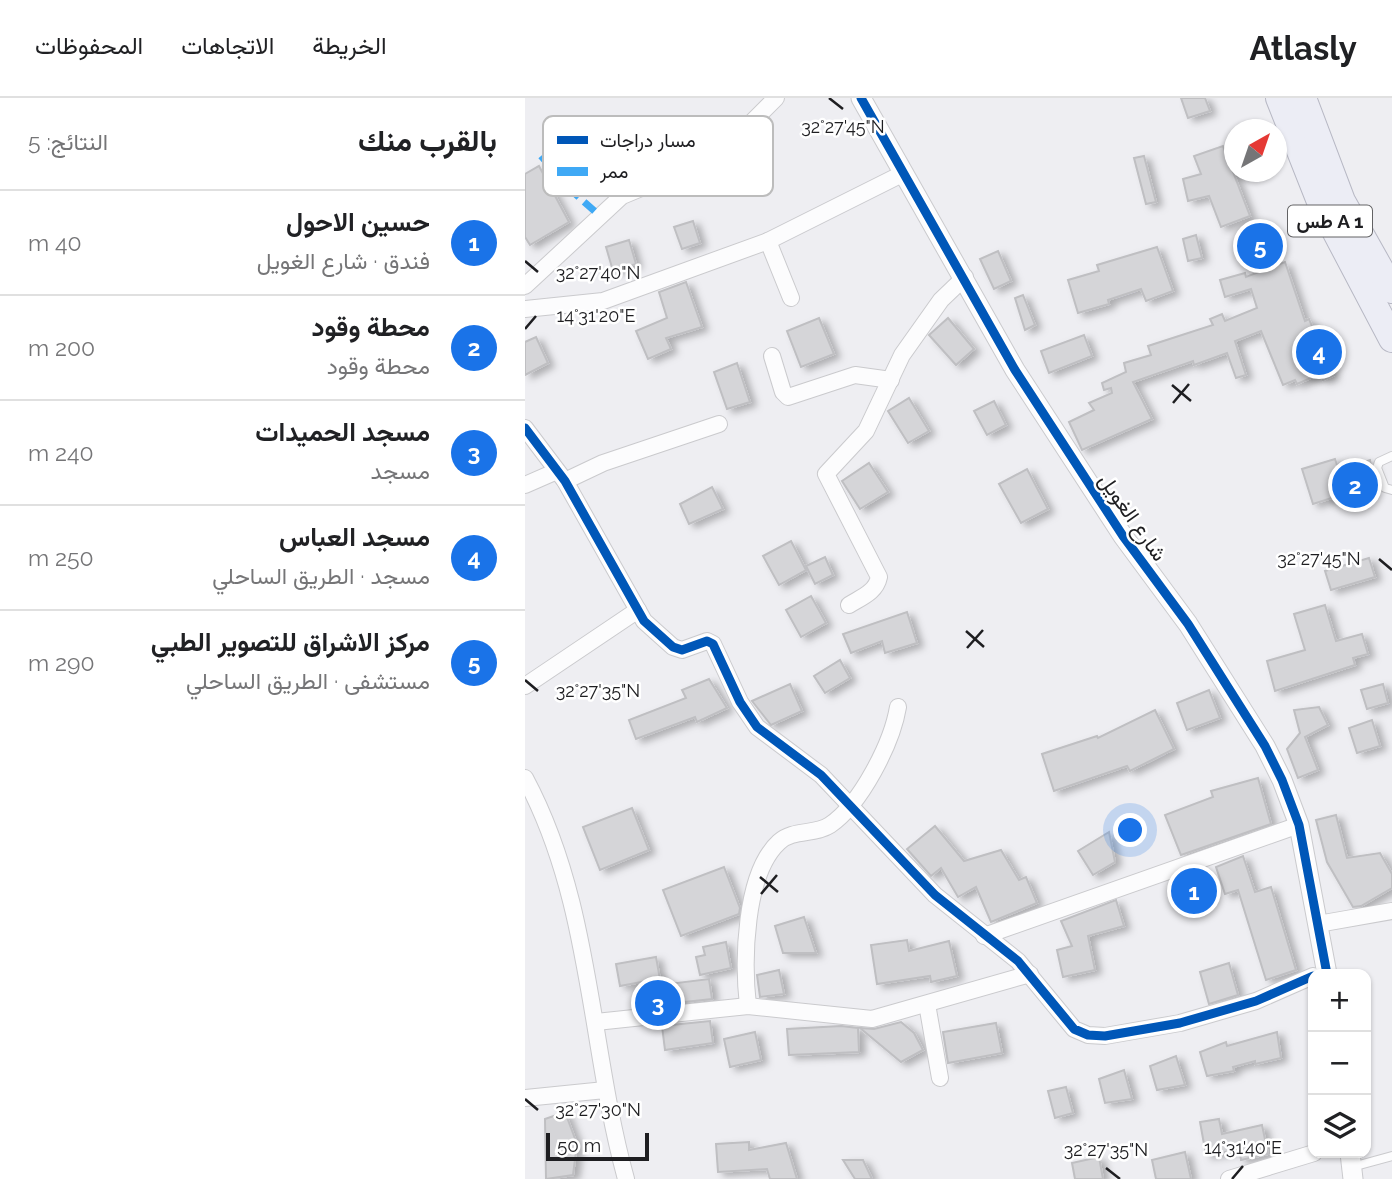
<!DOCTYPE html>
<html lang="ar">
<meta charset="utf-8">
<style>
:root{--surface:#fff;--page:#f6f6f6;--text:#202124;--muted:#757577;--line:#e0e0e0;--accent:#1a73e8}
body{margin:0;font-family:Raleway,Vazirmatn,sans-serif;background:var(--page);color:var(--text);direction:rtl}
.controls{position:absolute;right:21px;bottom:21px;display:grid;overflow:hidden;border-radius:14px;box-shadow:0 2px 5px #0004}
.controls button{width:63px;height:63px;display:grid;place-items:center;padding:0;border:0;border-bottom:2px solid var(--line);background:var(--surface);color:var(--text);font:35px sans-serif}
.compass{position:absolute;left:699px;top:21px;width:63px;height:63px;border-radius:50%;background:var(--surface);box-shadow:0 2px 5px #0004;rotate:40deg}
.scale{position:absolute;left:21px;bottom:18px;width:103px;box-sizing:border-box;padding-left:7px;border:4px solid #1e1e21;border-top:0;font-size:19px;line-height:24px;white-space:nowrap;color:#1e1e21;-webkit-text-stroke:5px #fff;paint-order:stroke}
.you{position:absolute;left:606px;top:733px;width:24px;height:24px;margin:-18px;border:5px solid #fff;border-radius:50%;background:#1a73e8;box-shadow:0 0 0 10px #1a73e833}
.badge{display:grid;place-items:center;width:46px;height:46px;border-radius:50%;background:var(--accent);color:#fff;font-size:23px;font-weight:700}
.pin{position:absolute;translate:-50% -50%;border:4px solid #fff;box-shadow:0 2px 7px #0006}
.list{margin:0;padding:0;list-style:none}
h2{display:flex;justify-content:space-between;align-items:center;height:91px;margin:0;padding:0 28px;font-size:30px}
h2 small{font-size:23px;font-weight:400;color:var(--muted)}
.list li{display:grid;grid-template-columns:46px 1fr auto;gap:21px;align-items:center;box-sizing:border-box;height:105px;padding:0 28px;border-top:2px solid var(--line)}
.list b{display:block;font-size:26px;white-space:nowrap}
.list p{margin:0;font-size:23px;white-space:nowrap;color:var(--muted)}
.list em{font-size:23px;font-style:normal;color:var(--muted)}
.icon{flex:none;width:38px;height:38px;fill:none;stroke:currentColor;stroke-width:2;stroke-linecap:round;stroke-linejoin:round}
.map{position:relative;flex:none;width:867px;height:1081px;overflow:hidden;direction:ltr}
header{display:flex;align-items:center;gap:42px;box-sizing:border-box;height:98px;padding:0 35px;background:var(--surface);border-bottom:2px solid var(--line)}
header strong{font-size:33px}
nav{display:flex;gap:38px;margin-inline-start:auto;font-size:24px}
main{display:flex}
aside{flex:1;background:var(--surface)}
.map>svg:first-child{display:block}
.building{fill:#d5d5d8;stroke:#bfbfc2;stroke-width:2;filter:url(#shadow)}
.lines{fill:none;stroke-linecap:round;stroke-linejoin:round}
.service-casing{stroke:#cacacd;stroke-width:10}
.minor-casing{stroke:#cacacd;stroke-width:18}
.tertiary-casing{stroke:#cacacd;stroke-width:21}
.trunk-casing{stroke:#b7b8c4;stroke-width:28}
.service{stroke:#fcfcfd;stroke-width:8}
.minor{stroke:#fcfcfd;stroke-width:16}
.tertiary{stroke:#fcfcfd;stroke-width:19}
.trunk{stroke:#ecedf5;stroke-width:26}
.quiet{stroke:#3fa9f5;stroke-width:7;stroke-dasharray:14 7;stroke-linecap:butt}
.cycleway-casing{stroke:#fff;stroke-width:13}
.cycleway{stroke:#0057b8;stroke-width:9}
.ticks{fill:none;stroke:#1e1e21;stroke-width:2.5}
.labels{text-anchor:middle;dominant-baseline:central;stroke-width:5;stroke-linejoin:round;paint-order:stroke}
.shield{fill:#fff;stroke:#626264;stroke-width:2}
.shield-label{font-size:19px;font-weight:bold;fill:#1e1e21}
.street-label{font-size:21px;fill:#1e1e21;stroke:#fff}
.key{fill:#fff;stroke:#bcbcbc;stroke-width:2}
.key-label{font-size:19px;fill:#1e1e21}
.ticks-label{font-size:18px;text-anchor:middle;fill:#1e1e21;stroke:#fff;stroke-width:5;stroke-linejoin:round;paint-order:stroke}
</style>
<header>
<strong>Atlasly</strong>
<nav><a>الخريطة</a><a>الاتجاهات</a><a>المحفوظات</a></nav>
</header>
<main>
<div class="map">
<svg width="867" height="1081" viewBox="0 0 867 1081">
<defs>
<filter id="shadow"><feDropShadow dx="6" dy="3.5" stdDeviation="3.5" flood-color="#0004"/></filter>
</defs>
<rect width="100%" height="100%" fill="#eeeef2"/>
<g class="building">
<polygon points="656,0 680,0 685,13 663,20"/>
<polygon points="698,48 725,118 696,129 684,98 663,103 658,81 676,76 669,58"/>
<polygon points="619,58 631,104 621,106 609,60"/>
<polygon points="14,68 44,124 5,147 0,139 0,76"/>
<polygon points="168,123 175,145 157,151 149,129"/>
<polygon points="671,137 677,160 663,163 658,141"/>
<polygon points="104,142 111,166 88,173 81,149"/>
<polygon points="632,149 648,193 621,203 616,191 583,202 584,206 553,215 543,182 574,173 572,167"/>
<polygon points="473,153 486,183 469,191 455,161"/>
<polygon points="760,164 780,223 784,221 808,278 798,282 795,276 772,286 770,282 758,287 736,233 710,243 721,277 711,280 702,255 669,267 668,263 608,284 627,321 557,352 544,324 569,312 564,305 587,295 586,290 579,292 577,285 601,274 599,265 626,257 623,248 688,227 685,221 697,216 700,223 732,210 726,191 700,199 695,182 720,175 721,179"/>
<polygon points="161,184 177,229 141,240 146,251 123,261 111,233 142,220 134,194"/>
<polygon points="498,197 510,227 500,232 490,200"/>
<polygon points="294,220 309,256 276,269 262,233"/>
<polygon points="423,220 449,251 431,267 404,237"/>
<polygon points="559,237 567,258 524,275 516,253"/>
<polygon points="11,239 23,265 0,277 0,244"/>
<polygon points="212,265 225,304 202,311 189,274"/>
<polygon points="384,300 404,333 383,345 363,313"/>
<polygon points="469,303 481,327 462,337 449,313"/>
<polygon points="810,361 814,373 845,362 849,380 816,397 788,406 777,371"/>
<polygon points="344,365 363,394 335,411 317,383"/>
<polygon points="502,371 523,411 496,425 474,386"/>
<polygon points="187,389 198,411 164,426 155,406"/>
<polygon points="266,443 281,472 254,487 238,458"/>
<polygon points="300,459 308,477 290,486 281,468"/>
<polygon points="844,460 850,479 806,492 800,473"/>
<polygon points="286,498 301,525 276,539 261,512"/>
<polygon points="800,507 811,543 837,536 843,556 828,560 830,567 750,593 742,563 780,552 769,516"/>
<polygon points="382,514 392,545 360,555 357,543 326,555 318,536"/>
<polygon points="315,562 325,580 300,595 289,578"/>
<polygon points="184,581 202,610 172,624 170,619 111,641 104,622 161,600 157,592"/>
<polygon points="265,586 277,613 246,627 227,603"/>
<polygon points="858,586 863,605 842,611 836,592"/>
<polygon points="684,592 695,620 662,632 652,605"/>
<polygon points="794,609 803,627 780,639 793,672 773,680 762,651 775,635 769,612"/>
<polygon points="630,612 649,651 605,673 602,668 529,693 517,656 572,638 573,640"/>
<polygon points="847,622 855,648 832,655 824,630"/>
<polygon points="733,680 746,726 656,757 640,717 688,699 686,693"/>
<polygon points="107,710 124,752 75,772 58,729"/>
<polygon points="811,717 822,760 855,755 867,776 867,790 836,808 828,809 802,764 791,722"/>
<polygon points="410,728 439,763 476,752 494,782 501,779 512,805 466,824 451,789 433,799 416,770 406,778 382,751"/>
<polygon points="584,734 590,764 568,777 553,753"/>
<polygon points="718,758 730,794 746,789 771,872 741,882 713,792 700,796 691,769"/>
<polygon points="199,769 215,810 214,816 156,838 138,792"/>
<polygon points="591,802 599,828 563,838 570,872 538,879 532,852 547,848 536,823"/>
<polygon points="279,819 291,855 258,855 250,828"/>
<polygon points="382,842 384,853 424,843 432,878 406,884 405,878 352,886 346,847"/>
<polygon points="201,844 206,870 175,877 171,859 180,857 178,849"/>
<polygon points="131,859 136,887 184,881 187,901 123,908 122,883 95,888 91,866"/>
<polygon points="704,865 713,897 684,906 675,874"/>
<polygon points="254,872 259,896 235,899 232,877"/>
<polygon points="185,923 188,945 140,952 137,928"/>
<polygon points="376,924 389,935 398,952 376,964 335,930 349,931"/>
<polygon points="471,925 477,955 423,965 418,934"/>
<polygon points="316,928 333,930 334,954 264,957 262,931"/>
<polygon points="230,934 236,962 205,969 199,941"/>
<polygon points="752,934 756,960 730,966 730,963 708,969 709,973 682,978 675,954 701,944 702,948"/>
<polygon points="651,958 660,987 632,992 625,968"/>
<polygon points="599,972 607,1001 580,1005 574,981"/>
<polygon points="541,989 548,1015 530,1020 523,993"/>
<polygon points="40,1014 52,1046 48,1077 21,1081 20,1021"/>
<polygon points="694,1021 697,1036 737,1027 743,1056 716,1062 714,1052 681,1057 675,1024"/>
<polygon points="224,1044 224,1052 261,1045 272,1081 245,1081 242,1071 193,1074 191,1046"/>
<polygon points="660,1054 666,1081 631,1081 627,1062"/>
<polygon points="574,1059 578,1081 550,1081 547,1065"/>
<polygon points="318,1062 338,1062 347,1081 330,1081"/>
</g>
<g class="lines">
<defs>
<g id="service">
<polyline points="867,358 854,364 852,370 860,390 867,392"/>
<polyline points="827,1069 867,1058"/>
</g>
<g id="minor">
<polyline points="243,143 266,200"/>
<polyline points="0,188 97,98 133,83 164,75 190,61 251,0"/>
<polyline points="0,211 78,203 243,143 377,76"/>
<polyline points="247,258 258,294 263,299 330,277 366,282"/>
<polyline points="0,330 40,383 119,523 148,549 157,552 182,543 188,546 215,604 232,629 296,677 410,797 493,863 549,931 563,937 580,938 655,925 731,903 788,878"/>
<polyline points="40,383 78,365 194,326"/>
<polyline points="0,387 32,373"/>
<path d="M324,507C337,499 351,494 354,479L301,376L341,333L377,257L416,202L440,179"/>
<polyline points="0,588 113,512"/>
<path d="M0,680C67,805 64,947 101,1081"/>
<polyline points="793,826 867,813"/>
<polyline points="459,838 774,727"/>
<polyline points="402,906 415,980"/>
<path d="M223,908C218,864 219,776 254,744C268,731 290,737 305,727C336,706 367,645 373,609"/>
<polyline points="71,924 223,908 347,921 505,876"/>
<polyline points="0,1000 80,992"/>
<polyline points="704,1081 789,1055"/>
</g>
<g id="tertiary">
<polyline points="336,0 490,272 598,438 663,526 740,648 757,682 774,727 802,876"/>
<polyline points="825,1055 828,1081"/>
</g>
<g id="trunk">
<polyline points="754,0 796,106 867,241"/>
<polyline points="778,0 817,103 867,192"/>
</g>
</defs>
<use href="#service" class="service-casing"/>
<use href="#minor" class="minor-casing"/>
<use href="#tertiary" class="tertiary-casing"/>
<use href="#trunk" class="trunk-casing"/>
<use href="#service" class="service"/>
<use href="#minor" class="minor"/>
<use href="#tertiary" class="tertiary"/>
<use href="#trunk" class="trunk"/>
<polyline class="quiet" points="16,58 48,94 74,117"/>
<defs>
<g id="cycleway">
<polyline points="336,0 490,272 598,438 663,526 740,648 757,682 774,727 802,876"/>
<polyline points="0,330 40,383 119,523 148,549 157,552 182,543 188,546 215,604 232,629 296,677 410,797 493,863 549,931 563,937 580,938 655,925 731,903 788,878"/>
</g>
</defs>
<use href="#cycleway" class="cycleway-casing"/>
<use href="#cycleway" class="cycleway"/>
</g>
<path class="ticks" d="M304,0L318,11M0,163L13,174M0,231L11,218M647,287L666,303M648,305L664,286M854,461L867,472M441,533L459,549M442,550L458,532M0,582L13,593M235,779L253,794M236,796L252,777M0,1001L13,1012M581,1070L595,1081M707,1081L718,1068"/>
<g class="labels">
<rect class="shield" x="763" y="107.5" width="84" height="31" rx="5"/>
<g class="shield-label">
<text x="805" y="123">طس A 1</text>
</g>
<g class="street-label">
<text transform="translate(608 419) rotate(55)">شارع الغويل</text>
</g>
</g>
<rect x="18" y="18" width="230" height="80" rx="10" class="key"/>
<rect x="32" y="38" width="31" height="8" fill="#0057b8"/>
<rect x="32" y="69" width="31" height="9" fill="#3fa9f5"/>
<g class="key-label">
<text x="75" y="49">مسار دراجات</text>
<text x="75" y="80">ممر</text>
</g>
<g class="ticks-label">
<text x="318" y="35">32°27'45"N</text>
<text x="73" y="181">32°27'40"N</text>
<text x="71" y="224">14°31'20"E</text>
<text x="794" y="467">32°27'45"N</text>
<text x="73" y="599">32°27'35"N</text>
<text x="73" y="1018">32°27'30"N</text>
<text x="718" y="1056">14°31'40"E</text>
<text x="581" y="1058">32°27'35"N</text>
</g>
</svg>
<div class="controls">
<button>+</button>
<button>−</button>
<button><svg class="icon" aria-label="layers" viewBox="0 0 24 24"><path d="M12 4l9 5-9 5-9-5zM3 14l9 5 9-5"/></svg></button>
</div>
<svg class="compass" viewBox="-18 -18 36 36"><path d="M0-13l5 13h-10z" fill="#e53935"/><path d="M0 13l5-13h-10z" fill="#757577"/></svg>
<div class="scale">50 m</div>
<div class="you"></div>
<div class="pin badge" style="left:669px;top:793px">1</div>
<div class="pin badge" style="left:830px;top:387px">2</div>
<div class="pin badge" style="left:133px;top:905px">3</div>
<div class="pin badge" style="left:794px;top:254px">4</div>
<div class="pin badge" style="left:735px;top:148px">5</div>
</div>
<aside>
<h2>بالقرب منك<small>النتائج: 5</small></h2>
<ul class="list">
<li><span class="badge">1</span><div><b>حسين الاحول</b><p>فندق · شارع الغويل</p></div><em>40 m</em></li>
<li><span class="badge">2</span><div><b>محطة وقود</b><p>محطة وقود</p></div><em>200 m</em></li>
<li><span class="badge">3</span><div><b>مسجد الحميدات</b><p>مسجد</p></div><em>240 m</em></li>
<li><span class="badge">4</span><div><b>مسجد العباس</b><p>مسجد · الطريق الساحلي</p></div><em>250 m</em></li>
<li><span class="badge">5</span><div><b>مركز الاشراق للتصوير الطبي</b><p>مستشفى · الطريق الساحلي</p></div><em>290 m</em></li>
</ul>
</aside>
</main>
